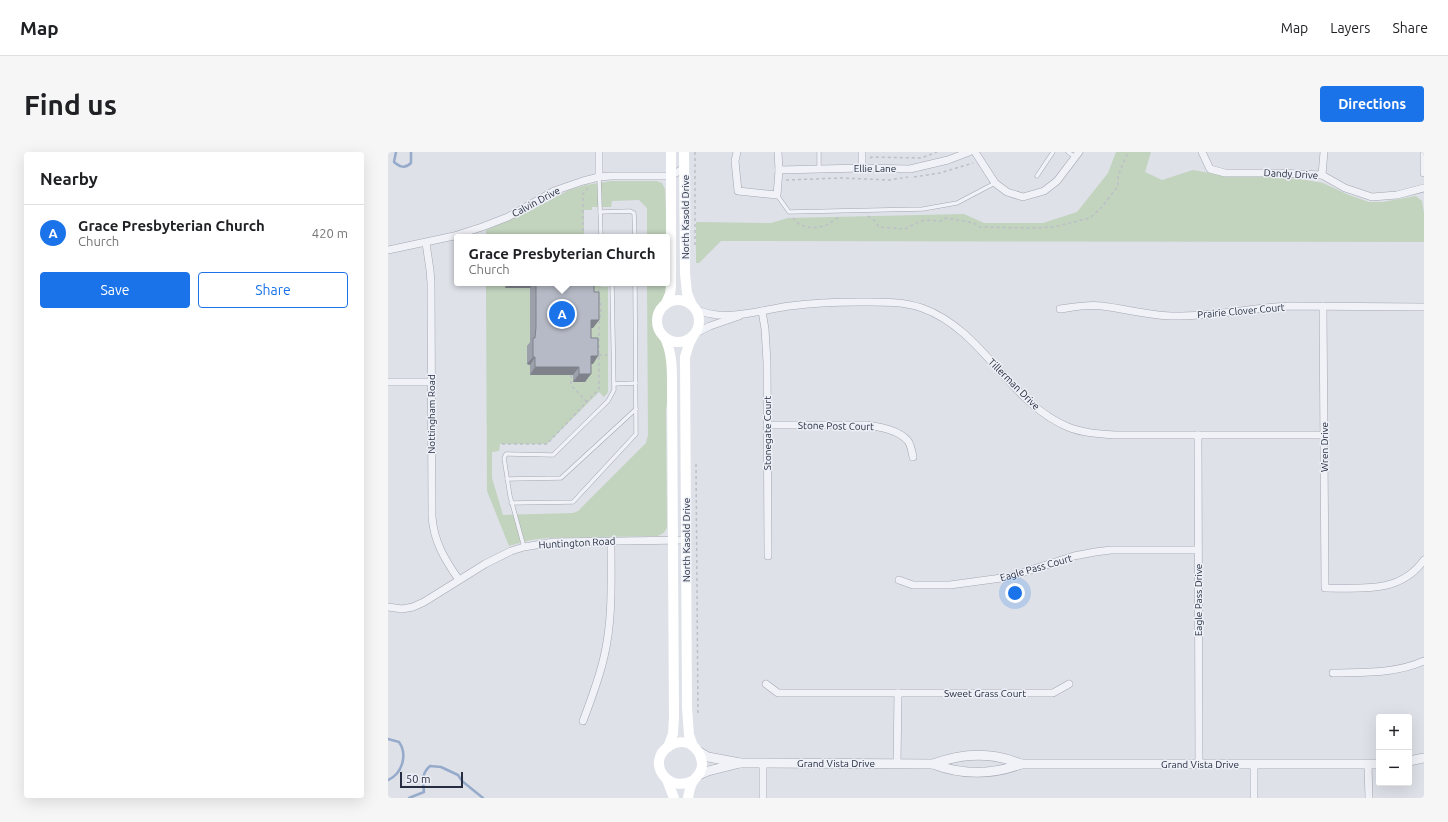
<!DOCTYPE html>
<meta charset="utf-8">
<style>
:root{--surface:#fff;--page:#f6f6f6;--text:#202124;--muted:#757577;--line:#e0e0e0;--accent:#1a73e8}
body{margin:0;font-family:Ubuntu,sans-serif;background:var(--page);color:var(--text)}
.controls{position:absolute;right:12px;bottom:12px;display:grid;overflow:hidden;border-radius:4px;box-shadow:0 4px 16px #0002}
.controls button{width:36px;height:36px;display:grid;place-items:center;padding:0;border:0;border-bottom:1px solid var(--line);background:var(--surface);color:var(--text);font:20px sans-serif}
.scale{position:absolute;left:12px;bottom:10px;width:63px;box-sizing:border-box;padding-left:4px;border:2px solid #262d40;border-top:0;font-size:11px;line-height:14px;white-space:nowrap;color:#262d40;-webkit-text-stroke:3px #edf0f6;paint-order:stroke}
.you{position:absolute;left:627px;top:441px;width:14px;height:14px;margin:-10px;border:3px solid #fff;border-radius:50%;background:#1a73e8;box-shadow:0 0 0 6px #1a73e833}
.badge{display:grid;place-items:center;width:26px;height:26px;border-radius:50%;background:var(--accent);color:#fff;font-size:13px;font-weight:700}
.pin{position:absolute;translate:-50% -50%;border:2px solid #fff;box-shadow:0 1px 4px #0006}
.popup{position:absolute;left:66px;top:82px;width:216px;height:52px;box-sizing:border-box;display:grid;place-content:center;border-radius:4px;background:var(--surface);filter:drop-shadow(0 1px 3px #0005);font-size:13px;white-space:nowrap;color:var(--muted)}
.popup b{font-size:15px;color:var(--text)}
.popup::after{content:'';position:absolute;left:50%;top:100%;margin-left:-8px;border:8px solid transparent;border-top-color:var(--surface)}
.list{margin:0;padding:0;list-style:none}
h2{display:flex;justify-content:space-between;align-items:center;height:52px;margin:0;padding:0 16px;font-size:17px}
h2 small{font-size:13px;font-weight:400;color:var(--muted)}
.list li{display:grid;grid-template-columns:26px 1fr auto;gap:12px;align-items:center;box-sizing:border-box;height:56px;padding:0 16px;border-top:1px solid var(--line)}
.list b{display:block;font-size:15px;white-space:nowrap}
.list p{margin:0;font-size:13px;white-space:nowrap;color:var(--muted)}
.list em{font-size:13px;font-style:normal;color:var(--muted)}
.actions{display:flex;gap:8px;padding:12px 16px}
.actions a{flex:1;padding:9px 0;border:1px solid var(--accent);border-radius:4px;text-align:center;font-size:14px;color:var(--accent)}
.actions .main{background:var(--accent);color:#fff}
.map{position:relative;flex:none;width:1036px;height:646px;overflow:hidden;border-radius:4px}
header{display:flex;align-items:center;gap:24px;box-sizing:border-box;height:56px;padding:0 20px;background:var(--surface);border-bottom:1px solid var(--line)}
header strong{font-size:19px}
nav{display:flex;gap:22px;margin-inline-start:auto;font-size:14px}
.intro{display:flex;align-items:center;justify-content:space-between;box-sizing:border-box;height:96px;padding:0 24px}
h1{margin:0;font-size:28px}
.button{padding:10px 18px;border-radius:4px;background:var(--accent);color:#fff;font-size:14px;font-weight:700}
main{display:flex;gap:24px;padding:0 24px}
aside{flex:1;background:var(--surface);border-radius:4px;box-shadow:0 4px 16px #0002}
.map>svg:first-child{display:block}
.green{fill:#c2d3be}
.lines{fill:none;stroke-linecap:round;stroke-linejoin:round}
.stream{stroke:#96abcb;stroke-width:2.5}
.service-casing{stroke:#a3a7b2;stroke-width:4.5}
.minor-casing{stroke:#a3a7b2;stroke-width:8}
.tertiary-casing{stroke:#a3a7b2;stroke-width:10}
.path{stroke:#bcbfc7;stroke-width:1.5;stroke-dasharray:3 3;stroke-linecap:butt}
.service{stroke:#f1f2f7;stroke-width:3.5}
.minor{stroke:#f1f2f7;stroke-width:7}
.tertiary{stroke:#f1f2f7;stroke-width:9}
.secondary{stroke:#fff;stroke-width:10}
.wall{fill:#9ca0aa}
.shaded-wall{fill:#7f828b}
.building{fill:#b5bac6;stroke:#7f828b}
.labels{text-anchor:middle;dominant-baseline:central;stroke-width:3;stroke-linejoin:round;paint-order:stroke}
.street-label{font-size:10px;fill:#262d40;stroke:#edf0f6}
</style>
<header>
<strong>Map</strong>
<nav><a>Map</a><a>Layers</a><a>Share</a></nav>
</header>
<div class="intro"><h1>Find us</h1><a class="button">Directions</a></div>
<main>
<aside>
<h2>Nearby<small></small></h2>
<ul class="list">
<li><span class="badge">A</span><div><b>Grace Presbyterian Church</b><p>Church</p></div><em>420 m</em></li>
</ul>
<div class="actions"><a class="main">Save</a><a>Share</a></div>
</aside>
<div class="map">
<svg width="1036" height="646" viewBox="0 0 1036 646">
<rect width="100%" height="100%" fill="#dee1e8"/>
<g class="green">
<polygon points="728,0 763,0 757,20 774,28 805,18 827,22 912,27 935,31 961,43 981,50 994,50 1028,44 1034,49 1036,61 1036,90 333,89 311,111 308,111 308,70 383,71 400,66 576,62 596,71 655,71 689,60 720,21"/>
<polygon points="223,29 268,29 274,31 277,37 279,85 259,85 259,56 251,48 224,49 223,55 204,55 204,58 196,58 196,85 98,85 98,78 140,60 181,38 198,33"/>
<path d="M98,131H117L118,136H142V223H182L185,222V230H197V212H204L197,194L204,131H212L213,135H220V240L216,245L211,240L159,292H112L111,299L104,300V326L115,363L185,361L190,359L258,291L260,283L259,131H279V140L276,146L266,160L265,170L267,180L278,196L281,237L278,258L279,374C278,380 275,382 269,384L159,386L143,388L121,394L99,339Z"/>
</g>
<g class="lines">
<g class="stream">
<path d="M8,0L6,10C12,15 17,17 23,11V0"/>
<path d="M0,587L11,590C20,603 14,622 0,628"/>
<path d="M21,646L36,640C35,629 33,622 42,614L53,615L70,623L74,629L95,646"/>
</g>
<defs>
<g id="service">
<polyline points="431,0 431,17"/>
<polyline points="680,0 687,5"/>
<polyline points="649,24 665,0"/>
<polyline points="211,25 213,85"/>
<polyline points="389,43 401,60 535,57 569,51 607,31"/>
<polyline points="212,60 242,59 246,61 247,85"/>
<polyline points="226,232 248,231"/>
<polyline points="119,327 173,326 248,257"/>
<polyline points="123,351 185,350 248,282 247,131"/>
<polyline points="136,395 122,344 116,306 118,302 165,303 220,249 226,238 224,131"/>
</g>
<g id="minor">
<polyline points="211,0 211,25"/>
<polyline points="349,0 347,9 350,39 389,43 391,18 390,0"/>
<polyline points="474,0 474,16"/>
<polyline points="587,0 607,31 619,40 635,45 656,39 669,29 691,0"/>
<polyline points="814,0 822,17 837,21 890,21 934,23 957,36 984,45 1009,43 1036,36"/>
<polyline points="1036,0 1036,21"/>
<polyline points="391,18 474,16 522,17 560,8 581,0"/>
<polyline points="934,23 936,0"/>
<path d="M38,91L42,118L43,131L44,365C46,390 57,408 71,428"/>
<polyline points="0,98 66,84 94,75 120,65 166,39 195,29 211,25 223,24 283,24 296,16"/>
<path d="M935,154L937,436C973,436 1012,442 1036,408"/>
<path d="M307,157C337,171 371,158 402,154C425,151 448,150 471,150C492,150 514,149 534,156C596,178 620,250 680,275C695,281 711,282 727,283H936"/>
<path d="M672,157C686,155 700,152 714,154C737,157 760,163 783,164C823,165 862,156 902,154L1036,155"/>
<polyline points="374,159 377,177 379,210 380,404"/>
<polyline points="308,181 322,174 351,164"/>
<polyline points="0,230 43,230"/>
<path d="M379,273H479C492,275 511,278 520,289C523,293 524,300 525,305"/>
<polyline points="810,283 811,612"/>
<polyline points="511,428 525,433 562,433 621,425 686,404 707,400 723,398 810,398"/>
<polyline points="0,455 14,457 25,455 36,450 97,412 123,399 136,395 166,390 298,388"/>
<path d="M945,521C976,520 1007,522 1036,509"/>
<polyline points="378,532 390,541 665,541 681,532"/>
<path d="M195,569C203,548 211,527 216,505C225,467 223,428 223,389"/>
<polyline points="375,611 375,646"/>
<polyline points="509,612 510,541"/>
<polyline points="866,612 866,646"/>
<polyline points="980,613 981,646"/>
</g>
<g id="tertiary">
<path d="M310,599L320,605L352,611L545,612C574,601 605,600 633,612"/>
<polyline points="1021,609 1036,606"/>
<path d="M545,612C574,623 604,623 633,612H991"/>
<polyline points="311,623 320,619 352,611"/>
</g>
</defs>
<use href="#service" class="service-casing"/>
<use href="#minor" class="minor-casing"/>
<use href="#tertiary" class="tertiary-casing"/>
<g class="path">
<polyline points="307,0 307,96"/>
<polyline points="482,6 484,5 533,6 549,0"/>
<polyline points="526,25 552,21 585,11"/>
<polyline points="398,28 453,26 502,28 520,25"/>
<polyline points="480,64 487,69 491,75 517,77 526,72 537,68 553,69 558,66 586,71 592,75 642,76 665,75 702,66 714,55 730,34 730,24 740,0"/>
<polyline points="405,66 412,73 424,76 437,74 451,65"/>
<polyline points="195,85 195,42 200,36"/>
<polyline points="210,131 211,141"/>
<polyline points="269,131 274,134"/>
<polyline points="211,203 219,203"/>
<polyline points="183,223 183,233 199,250"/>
<path d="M114,292H159L211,237V171C213,163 214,153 211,145"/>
<polyline points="308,312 310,564"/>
</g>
<use href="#service" class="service"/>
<use href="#minor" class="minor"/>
<use href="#tertiary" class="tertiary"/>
<g class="secondary">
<polyline points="296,0 297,122 299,141 304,153"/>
<circle cx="290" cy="169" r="21"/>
<polyline points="277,153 282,142 283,134 283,0"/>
<path d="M277,186C284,201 284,216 284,232L286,565L285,582L280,595"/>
<polyline points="305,594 301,583 299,556 297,205 301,192 305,184"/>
<polyline points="279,628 286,646"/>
<path d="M300,646C301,640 302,633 306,628C310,623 314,620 314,612C314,604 309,596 302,592C295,589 287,590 281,594C257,610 280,643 306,628"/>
</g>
</g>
<polygon class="wall" points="117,131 207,131 206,132 206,140 211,168 205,176 203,176 203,186 205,212 203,212 197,230 185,230 185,223 142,223 142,213 139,212 139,194 142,190 142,136 117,136"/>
<g class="shaded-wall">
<polygon points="121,131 146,131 142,136 117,136"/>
<polygon points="203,168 211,168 205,176 197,176"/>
<polygon points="203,204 210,204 205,212 197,212"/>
<polygon points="145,205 147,205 142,213 139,212"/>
<polygon points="147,215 191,215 185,223 142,223"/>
<polygon points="191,222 203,222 197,230 185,230"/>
</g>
<polygon class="building" points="148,131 206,131 206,140 211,140 211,168 203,168 203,186 210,186 210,204 203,204 203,222 191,222 191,215 147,215 147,205 145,205 145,186 147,186 148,175"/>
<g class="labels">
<g class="street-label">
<text x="487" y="16">Ellie Lane</text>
<text transform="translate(903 22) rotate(3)">Dandy Drive</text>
<text transform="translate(148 50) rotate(-28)">Calvin Drive</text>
<text transform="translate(297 65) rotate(-90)">North Kasold Drive</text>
<text transform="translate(853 159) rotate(-5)">Prairie Clover Court</text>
<text transform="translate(626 232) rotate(45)">Tillerman Drive</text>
<text transform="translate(43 262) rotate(-90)">Nottingham Road</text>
<text transform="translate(448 274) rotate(1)">Stone Post Court</text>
<text transform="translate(379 281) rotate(-90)">Stonegate Court</text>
<text transform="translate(936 295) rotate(-90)">Wren Drive</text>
<text transform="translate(298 388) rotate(-90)">North Kasold Drive</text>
<text transform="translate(189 391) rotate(-3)">Huntington Road</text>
<text transform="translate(648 416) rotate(-16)">Eagle Pass Court</text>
<text transform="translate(810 448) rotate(-90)">Eagle Pass Drive</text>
<text x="597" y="541">Sweet Grass Court</text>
<text x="448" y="611">Grand Vista Drive</text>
<text x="812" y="612">Grand Vista Drive</text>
</g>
</g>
</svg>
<div class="controls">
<button>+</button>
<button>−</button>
</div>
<div class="scale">50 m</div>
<div class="you"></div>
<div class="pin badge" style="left:174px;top:162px">A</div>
<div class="popup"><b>Grace Presbyterian Church</b>Church</div>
</div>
</main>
